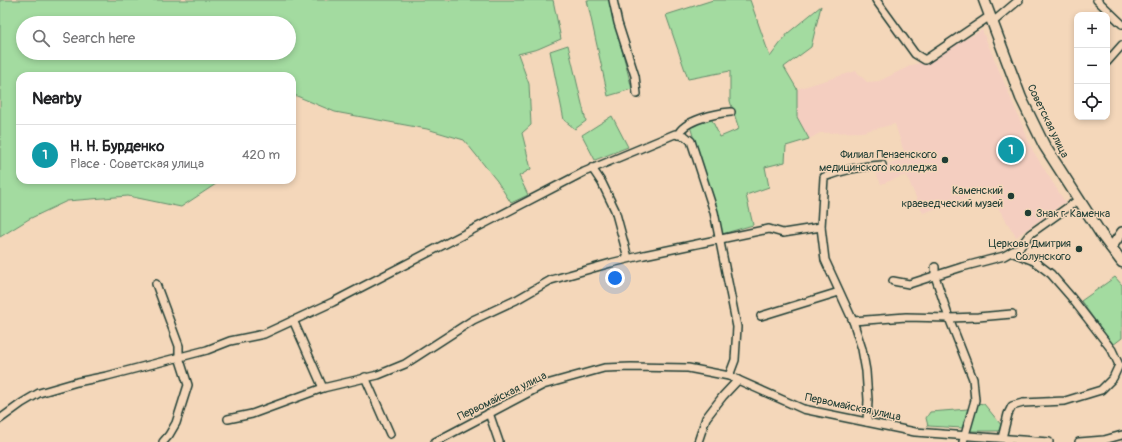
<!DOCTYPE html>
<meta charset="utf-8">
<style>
:root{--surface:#fff;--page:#f6f6f6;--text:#202124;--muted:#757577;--line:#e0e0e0;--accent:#db2777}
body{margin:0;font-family:Pangolin,sans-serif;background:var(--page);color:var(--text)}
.controls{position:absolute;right:12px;top:12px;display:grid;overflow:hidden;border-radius:8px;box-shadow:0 2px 6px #0003}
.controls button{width:36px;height:36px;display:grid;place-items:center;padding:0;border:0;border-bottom:1px solid var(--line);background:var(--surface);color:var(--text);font:20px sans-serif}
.you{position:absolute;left:615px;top:278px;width:14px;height:14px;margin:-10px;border:3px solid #fff;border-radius:50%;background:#1a73e8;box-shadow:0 0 0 6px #1a73e833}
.badge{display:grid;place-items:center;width:26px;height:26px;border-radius:50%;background:var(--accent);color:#fff;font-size:13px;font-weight:700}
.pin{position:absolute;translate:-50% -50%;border:2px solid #fff;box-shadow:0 1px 4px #0006}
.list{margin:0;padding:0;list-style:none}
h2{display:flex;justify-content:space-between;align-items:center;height:52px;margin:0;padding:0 16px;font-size:17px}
h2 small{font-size:13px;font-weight:400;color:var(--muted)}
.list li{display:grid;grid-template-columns:26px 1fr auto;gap:12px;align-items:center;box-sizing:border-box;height:60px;padding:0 16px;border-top:1px solid var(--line)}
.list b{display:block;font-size:15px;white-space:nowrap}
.list p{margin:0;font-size:13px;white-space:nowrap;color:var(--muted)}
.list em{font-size:13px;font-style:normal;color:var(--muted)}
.icon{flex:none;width:22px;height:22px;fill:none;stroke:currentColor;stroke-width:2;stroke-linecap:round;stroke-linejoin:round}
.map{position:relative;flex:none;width:1122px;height:442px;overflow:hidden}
.search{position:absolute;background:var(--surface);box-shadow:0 2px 6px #0003;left:16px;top:16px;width:280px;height:44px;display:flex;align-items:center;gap:10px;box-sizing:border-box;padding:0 14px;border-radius:22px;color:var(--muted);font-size:15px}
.panel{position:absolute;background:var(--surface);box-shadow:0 2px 6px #0003;left:16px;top:72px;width:280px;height:112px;border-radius:12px}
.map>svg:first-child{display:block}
.built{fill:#f4cec0}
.green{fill:#a3dba0;stroke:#618c6a;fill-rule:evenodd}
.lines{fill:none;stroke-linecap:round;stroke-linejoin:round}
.minor-casing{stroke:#1f3d34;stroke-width:10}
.tertiary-casing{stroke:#1f3d34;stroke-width:12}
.secondary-casing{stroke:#1f3d34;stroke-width:13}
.minor{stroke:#f4d7ba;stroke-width:7}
.tertiary{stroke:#f4d7ba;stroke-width:9}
.secondary{stroke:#f4d7ba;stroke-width:10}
.poi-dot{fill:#1f3d34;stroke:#f4d7ba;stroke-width:1.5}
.labels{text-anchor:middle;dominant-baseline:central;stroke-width:3;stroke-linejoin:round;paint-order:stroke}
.street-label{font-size:11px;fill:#1f3d34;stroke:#f4d7ba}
.poi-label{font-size:11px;fill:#1f3d34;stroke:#f4d7ba;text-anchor:end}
</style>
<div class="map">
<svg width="1122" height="442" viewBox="0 0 1122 442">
<rect width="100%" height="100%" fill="#f4d7ba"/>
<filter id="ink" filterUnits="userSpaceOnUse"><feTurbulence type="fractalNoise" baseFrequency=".025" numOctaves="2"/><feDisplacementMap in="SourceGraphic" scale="8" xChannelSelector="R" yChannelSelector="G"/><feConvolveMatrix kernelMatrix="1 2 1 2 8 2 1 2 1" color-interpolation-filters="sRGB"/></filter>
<g filter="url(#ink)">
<polygon class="built" points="982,30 1033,151 1065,202 1016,237 988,191 923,213 906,175 881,184 874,169 906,158 895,124 862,132 820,133 809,139 797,117 797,89 856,71 867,82 879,81 912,65 926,61"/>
<g class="green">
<path d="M0,0H553L561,39L538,49L518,54L529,84L531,125L522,133L531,169L519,176L528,195L511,203L497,181L464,140L427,129L335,112L292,94V76H20V180H222L181,207L128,196L67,201L29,219L0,237ZM23,23H289V53H23Z"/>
<polygon points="587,0 609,0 632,89 608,96"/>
<polygon points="713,0 750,0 770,57 788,33 821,6 811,47 784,67 797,89 797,117 809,139 786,146 785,162 765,167 769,187 746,195 753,225 722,234 690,126 711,118 720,137 739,129 730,101 730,71 688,79 666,15"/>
<polygon points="568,45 586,121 575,129 564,120 550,51"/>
<polygon points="612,116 628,147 595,160 582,135"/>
<polygon points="1115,277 1122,285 1122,338 1113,345 1081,301"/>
<polygon points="977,403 984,404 1002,426 998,431 968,431"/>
<polygon points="968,409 962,428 928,426 926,418 930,412"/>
</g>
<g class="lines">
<defs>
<g id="minor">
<polyline points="613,0 618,23 635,76 637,94"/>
<polyline points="876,0 915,54 925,60 990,16"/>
<polyline points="1097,0 1122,24"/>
<polyline points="993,22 1019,0"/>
<polyline points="1107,62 1122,45"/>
<path d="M678,135C683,120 718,113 731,112"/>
<polyline points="592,168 602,183 615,210 628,258"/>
<polyline points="935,267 935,276 949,318 973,379 975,400 963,442"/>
<polyline points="893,281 909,284 962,267 1004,256 1020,247 1030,234 1078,200"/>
<polyline points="156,284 179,346 179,357 188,385 176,423 169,435 163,442"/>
<polyline points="761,316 839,292"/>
<polyline points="293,320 323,388"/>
<polyline points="853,321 906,317 949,318 978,317 1012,314"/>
<polyline points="365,377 390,434"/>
<polyline points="489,413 499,442"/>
<polyline points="0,419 22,403 39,393 77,382 107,376 207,350 230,341 264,334 333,302 584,172 675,134 685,136 691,141 714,212 737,327 735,360 729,376"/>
<polyline points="228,419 252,414 323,388 378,375 405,364 473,320 516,300 551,280 611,263 644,255 769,229 783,233 821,227"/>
<path d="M867,422L868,400L866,371L862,349L853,321L825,260L821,227L824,177C843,170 862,166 882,165"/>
<polyline points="1002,438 1008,414 1012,406 1023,403 1065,401 1101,390 1113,378 1119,365 1112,350 1071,297 1051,274 1034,261 1011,252"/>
<polyline points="435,442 543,385 604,368 631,367 688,368 729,376 803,409 915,432 1049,442"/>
<polyline points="698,442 706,418 723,396 738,380"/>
<polyline points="1079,442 1104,440 1122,435"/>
</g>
<polyline id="tertiary" points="1111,248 1122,232"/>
<polyline id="secondary" points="984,0 1021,98 1044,145 1101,234 1122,262"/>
</defs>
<use href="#minor" class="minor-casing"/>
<use href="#tertiary" class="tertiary-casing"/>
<use href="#secondary" class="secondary-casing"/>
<use href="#minor" class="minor"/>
<use href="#tertiary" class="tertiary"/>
<use href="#secondary" class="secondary"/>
</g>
</g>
<g class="poi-dot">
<circle cx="945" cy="160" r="4"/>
<circle cx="1011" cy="196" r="4"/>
<circle cx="1028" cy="213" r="4"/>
<circle cx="1079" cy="249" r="4"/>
</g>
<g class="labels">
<g class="street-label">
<text transform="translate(1048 121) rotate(64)">Советская улица</text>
<text transform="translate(502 396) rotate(-26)">Первомайская улица</text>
<text transform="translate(853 407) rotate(12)">Первомайская улица</text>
</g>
<g class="poi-label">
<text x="937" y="154">Филиал Пензенского<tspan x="937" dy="13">медицинского колледжа</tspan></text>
<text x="1003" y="190">Каменский<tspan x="1003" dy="13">краеведческий музей</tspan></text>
<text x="1036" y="213" text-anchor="start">Знак г. Каменка</text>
<text x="1071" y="243">Церковь Дмитрия<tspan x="1071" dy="13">Солунского</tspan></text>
</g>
</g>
</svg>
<div class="controls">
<button>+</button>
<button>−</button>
<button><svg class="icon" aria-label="locate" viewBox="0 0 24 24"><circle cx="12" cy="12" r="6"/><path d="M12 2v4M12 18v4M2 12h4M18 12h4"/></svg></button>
</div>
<div class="you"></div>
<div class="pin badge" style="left:1011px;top:150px;background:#0f9aa8">1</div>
<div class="search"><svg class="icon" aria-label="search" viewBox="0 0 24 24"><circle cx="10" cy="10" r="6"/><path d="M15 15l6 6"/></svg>Search here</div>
<section class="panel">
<h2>Nearby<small></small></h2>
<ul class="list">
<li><span class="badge" style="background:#0f9aa8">1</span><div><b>Н. Н. Бурденко</b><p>Place · Советская улица</p></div><em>420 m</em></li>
</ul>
</section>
</div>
